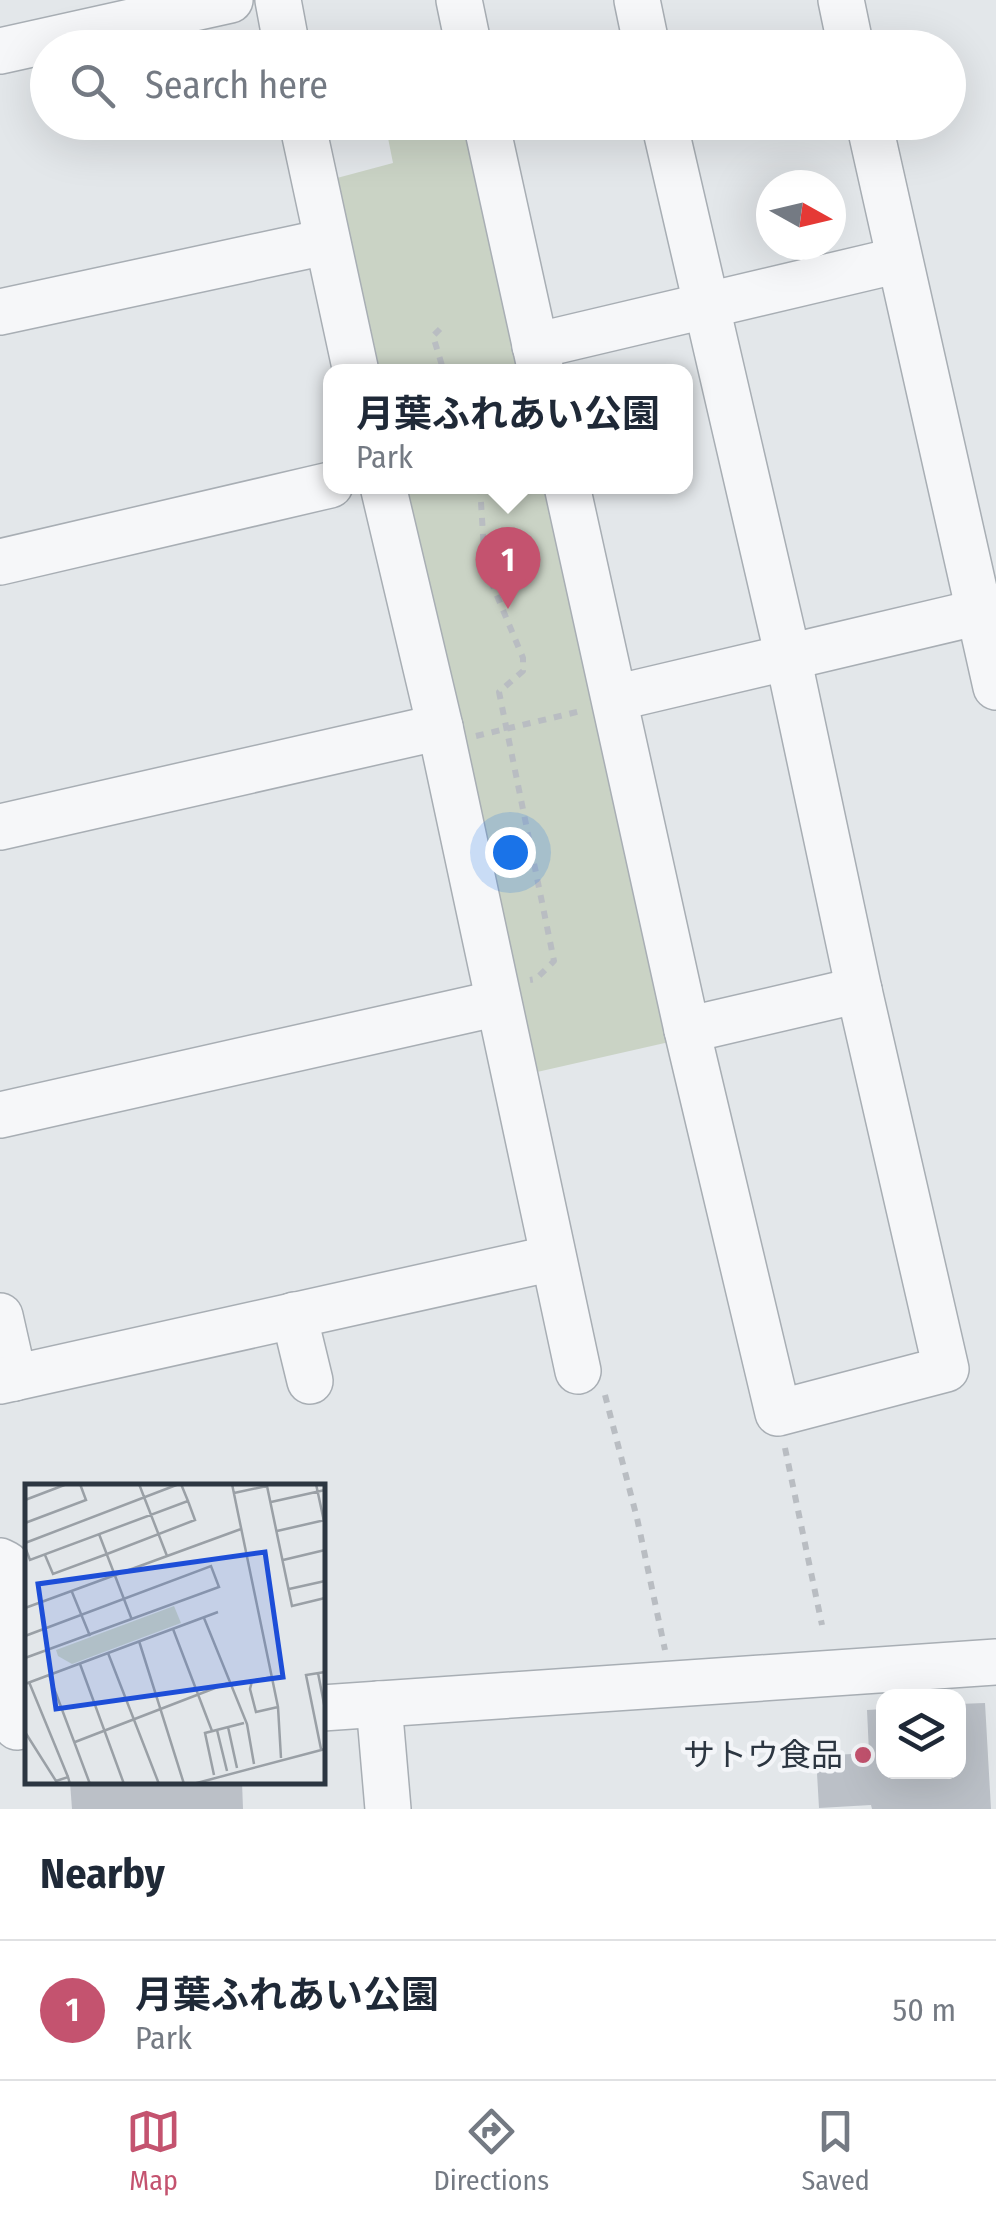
<!DOCTYPE html>
<meta charset="utf-8">
<style>
:root{--surface:#fff;--page:#f6f6f7;--text:#1f2937;--muted:#747a83;--line:#e0e1e3;--accent:#c4536f}
body{margin:0;font-family:"Fira Sans Condensed","Noto Sans JP",sans-serif;background:var(--page);color:var(--text)}
.controls{position:absolute;right:30px;bottom:30px;display:grid;overflow:hidden;border-radius:20px;box-shadow:0 10px 40px #0002}
.controls button{width:90px;height:90px;display:grid;place-items:center;padding:0;border:0;border-bottom:2px solid var(--line);background:var(--surface);color:var(--text);font:50px sans-serif}
.compass{position:absolute;left:756px;top:170px;width:90px;height:90px;border-radius:50%;background:var(--surface);box-shadow:0 10px 40px #0002;rotate:98deg}
.you{position:absolute;left:510px;top:852px;width:35px;height:35px;margin:-25px;border:8px solid #fff;border-radius:50%;background:#1a73e8;box-shadow:0 0 0 15px #1a73e833}
.badge{display:grid;place-items:center;width:65px;height:65px;border-radius:50%;background:var(--accent);color:#fff;font-size:32px;font-weight:700}
.pin{position:absolute;translate:-50% -82px;filter:drop-shadow(0 2px 5px #0008)}
.pin::after{content:'';position:absolute;top:52px;width:35px;height:30px;background:inherit;clip-path:polygon(0 0,100% 0,50% 100%)}
.popup{position:absolute;left:323px;top:364px;width:370px;height:130px;box-sizing:border-box;display:grid;place-content:center;border-radius:20px;background:var(--surface);filter:drop-shadow(0 2px 8px #0005);font-size:32px;white-space:nowrap;color:var(--muted)}
.popup b{font-size:38px;color:var(--text)}
.popup::after{content:'';position:absolute;left:50%;top:100%;margin-left:-20px;border:20px solid transparent;border-top-color:var(--surface)}
.list{margin:0;padding:0;list-style:none}
h2{display:flex;justify-content:space-between;align-items:center;height:130px;margin:0;padding:0 40px;font-size:42px}
h2 small{font-size:32px;font-weight:400;color:var(--muted)}
.list li{display:grid;grid-template-columns:65px 1fr auto;gap:30px;align-items:center;box-sizing:border-box;height:140px;padding:0 40px;border-top:2px solid var(--line)}
.list b{display:block;font-size:38px;white-space:nowrap}
.list p{margin:0;font-size:32px;white-space:nowrap;color:var(--muted)}
.list em{font-size:32px;font-style:normal;color:var(--muted)}
.icon{flex:none;width:55px;height:55px;fill:none;stroke:currentColor;stroke-width:2;stroke-linecap:round;stroke-linejoin:round}
.map{position:relative;flex:none;width:996px;height:1809px;overflow:hidden}
.search{position:absolute;background:var(--surface);box-shadow:0 10px 40px #0002;left:30px;right:30px;top:30px;height:110px;display:flex;align-items:center;gap:25px;box-sizing:border-box;padding:0 35px;border-radius:55px;color:var(--muted);font-size:38px}
.sheet{height:270px;background:var(--surface)}
nav{display:flex;justify-content:space-around;align-items:center;box-sizing:border-box;height:140px;border-top:2px solid var(--line);background:var(--surface);font-size:28px;color:var(--muted)}
nav a{display:grid;justify-items:center;gap:5px}
nav .on{color:var(--accent)}
.map>svg:first-child{display:block}
.green{fill:#cad3c5}
.building{fill:#bbc0c7}
.lines{fill:none;stroke-linecap:round;stroke-linejoin:round}
.minor-casing{stroke:#a8aeb4;stroke-width:48}
.path{stroke:#b9bdc2;stroke-width:6;stroke-dasharray:8 8;stroke-linecap:butt}
.minor{stroke:#f6f7f9;stroke-width:45}
.poi-dot{fill:#c4536f;stroke:#f3f5f8;stroke-width:4}
.labels{text-anchor:middle;dominant-baseline:central;stroke-width:9;stroke-linejoin:round;paint-order:stroke}
.poi-label{font-size:32px;fill:#2c3641;stroke:#f3f5f8;text-anchor:end}
.inset-road{fill:none;stroke:#9aa0a6;stroke-width:2.5}
.view{fill:#1d4ed8;fill-opacity:0.15;stroke:#1d4ed8;stroke-width:5}
.inset-edge{fill:none;stroke:#2c3641;stroke-width:5}
</style>
<div class="map">
<svg width="996" height="1809" viewBox="0 0 996 1809">
<rect width="100%" height="100%" fill="#e3e7ea"/>
<g class="green">
<polygon points="385,123 474,123 529,371 380,371 337,178 393,163"/>
<polygon points="406,487 555,487 678,1040 537,1072"/>
</g>
<g class="building">
<polygon points="985,1703 991,1809 872,1809 871,1805 819,1808 816,1756 869,1753 867,1710 884,1709 884,1772 958,1772 958,1704"/>
<polygon points="70,1782 242,1782 243,1809 72,1809"/>
</g>
<g class="lines">
<defs>
<g id="minor">
<polyline points="278,0 287,48"/>
<polyline points="459,0 469,48"/>
<polyline points="637,0 647,48"/>
<polyline points="841,0 851,48"/>
<polyline points="0,51 230,0"/>
<polyline points="302,122 356,372"/>
<polyline points="486,122 541,372"/>
<polyline points="869,122 996,687"/>
<polyline points="0,312 325,242"/>
<polyline points="535,346 899,260"/>
<polyline points="383,486 440,727 578,1371"/>
<polyline points="567,486 687,1030 778,1413 946,1369 859,990 788,657 664,122"/>
<polyline points="0,562 330,485"/>
<polyline points="615,698 996,608"/>
<polyline points="0,827 440,727"/>
<polyline points="687,1030 859,990"/>
<polyline points="0,1115 498,1003"/>
<polyline points="294,1315 310,1381"/>
<polyline points="0,1316 14,1378"/>
<polyline points="0,1381 553,1258"/>
<polyline points="0,1561 6,1564 17,1727"/>
<polyline points="379,1704 388,1809"/>
<polyline points="322,1708 996,1662"/>
</g>
</defs>
<use href="#minor" class="minor-casing"/>
<g class="path">
<polyline points="440,329 433,336 444,372"/>
<polyline points="480,486 485,567 523,658 523,671 499,692 554,961 536,979 530,980"/>
<polyline points="476,736 581,711"/>
<polyline points="605,1395 637,1518 665,1650"/>
<polyline points="785,1448 822,1625"/>
</g>
<use href="#minor" class="minor"/>
</g>
<circle class="poi-dot" cx="863" cy="1755" r="10"/>
<g class="labels">
<g class="poi-label">
<text x="843" y="1755">サトウ食品</text>
</g>
</g>
<g transform="translate(25 1484)">
<rect width="300" height="300" fill="#e3e7ea"/>
<path d="M149,122L156,139L47,180L33,172L31,166Z" fill="#cad3c5"/>
<path class="inset-road" d="M114,0L142,72M207,0L253,223L256,274M291,0L300,42M209,9L242,2L267,122L300,114M0,16L42,0M246,18L300,6M0,39L61,16L55,0M252,47L300,36M74,50L107,136M0,59L154,0M0,63L5,76L163,17L156,0M20,71L28,90L82,70L170,36L163,17M258,76L300,66M264,105L300,97M47,108L65,152M0,124L216,45M179,134L222,240L229,280M148,145L187,247M0,152L186,82L194,103L0,174M114,157L159,300M83,169L134,300M55,180L99,300M293,189L300,225M24,191L65,300M247,193L227,197L225,205L231,228L253,223M4,198L43,293M0,200L193,128M203,243L212,284M192,246L202,287M0,248L31,297L43,293L45,300M50,258L203,199M296,265L281,191L300,188M189,291L180,249L219,239M168,300L300,265"/>
<path class="view" d="M240,68L258,193L31,225L13,100Z"/>
<rect width="300" height="300" class="inset-edge"/>
</g>
</svg>
<div class="controls">
<button><svg class="icon" aria-label="layers" viewBox="0 0 24 24"><path d="M12 4l9 5-9 5-9-5zM3 14l9 5 9-5"/></svg></button>
</div>
<svg class="compass" viewBox="-18 -18 36 36"><path d="M0-13l5 13h-10z" fill="#e53935"/><path d="M0 13l5-13h-10z" fill="#747a83"/></svg>
<div class="you"></div>
<div class="pin badge" style="left:508px;top:609px">1</div>
<div class="popup"><b>月葉ふれあい公園</b>Park</div>
<div class="search"><svg class="icon" aria-label="search" viewBox="0 0 24 24"><circle cx="10" cy="10" r="6"/><path d="M15 15l6 6"/></svg>Search here</div>
</div>
<section class="sheet">
<h2>Nearby<small></small></h2>
<ul class="list">
<li><span class="badge">1</span><div><b>月葉ふれあい公園</b><p>Park</p></div><em>50 m</em></li>
</ul>
</section>
<nav>
<a class="on"><svg class="icon" aria-label="map" viewBox="0 0 24 24"><path d="M3 6l6-2 6 2 6-2v14l-6 2-6-2-6 2zM9 4v14M15 6v14"/></svg>Map</a>
<a><svg class="icon" aria-label="directions" viewBox="0 0 24 24"><path d="M12 3l9 9-9 9-9-9zM9 14v-3h6M13 9l2 2-2 2"/></svg>Directions</a>
<a><svg class="icon" aria-label="saved" viewBox="0 0 24 24"><path d="M7 4h10v16l-5-4-5 4z"/></svg>Saved</a>
</nav>
